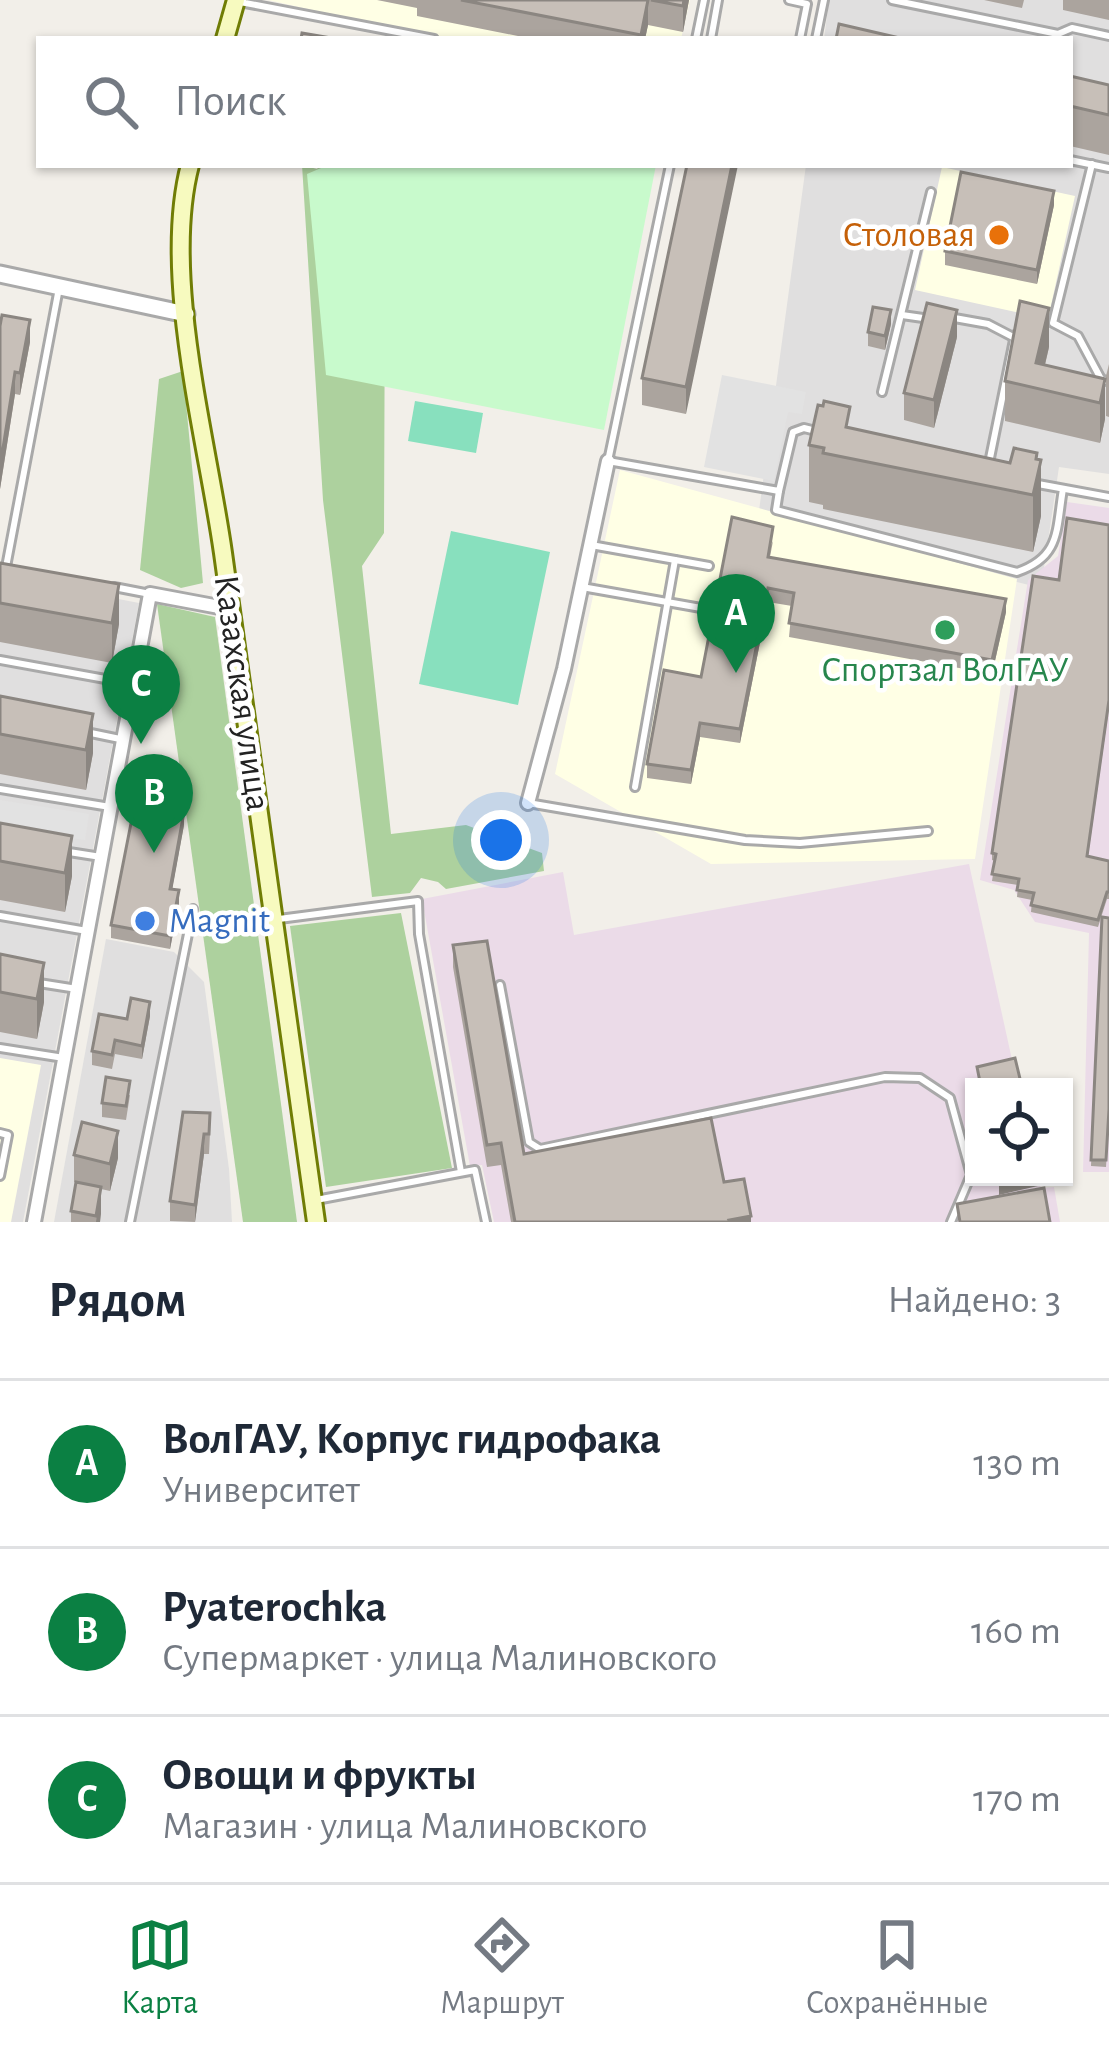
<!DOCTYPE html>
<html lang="ru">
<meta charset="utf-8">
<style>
:root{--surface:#fff;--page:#f2f2f3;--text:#1f2937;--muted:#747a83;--line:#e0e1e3;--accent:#0b8043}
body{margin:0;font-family:"Alegreya Sans",sans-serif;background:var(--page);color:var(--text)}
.controls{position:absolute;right:36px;bottom:36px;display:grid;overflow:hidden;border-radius:0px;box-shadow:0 3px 9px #0004}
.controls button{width:108px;height:108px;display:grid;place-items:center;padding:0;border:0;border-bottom:3px solid var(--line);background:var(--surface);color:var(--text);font:60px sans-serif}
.you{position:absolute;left:501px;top:840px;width:42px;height:42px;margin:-30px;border:9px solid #fff;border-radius:50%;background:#1a73e8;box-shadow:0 0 0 18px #1a73e833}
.badge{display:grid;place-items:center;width:78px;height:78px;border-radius:50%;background:var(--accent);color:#fff;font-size:39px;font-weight:700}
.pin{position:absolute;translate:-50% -99px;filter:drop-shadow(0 3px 6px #0008)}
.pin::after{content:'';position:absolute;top:63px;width:42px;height:36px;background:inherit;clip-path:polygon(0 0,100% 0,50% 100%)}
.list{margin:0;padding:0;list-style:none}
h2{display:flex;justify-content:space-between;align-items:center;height:156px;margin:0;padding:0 48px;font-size:51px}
h2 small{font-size:39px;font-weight:400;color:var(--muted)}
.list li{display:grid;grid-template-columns:78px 1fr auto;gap:36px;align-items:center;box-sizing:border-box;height:168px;padding:0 48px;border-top:3px solid var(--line)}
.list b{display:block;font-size:45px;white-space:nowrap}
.list p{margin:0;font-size:39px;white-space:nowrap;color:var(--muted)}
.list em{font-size:39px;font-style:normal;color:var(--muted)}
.icon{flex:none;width:66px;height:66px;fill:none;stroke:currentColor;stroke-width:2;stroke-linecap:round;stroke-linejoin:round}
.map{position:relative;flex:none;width:1109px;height:1222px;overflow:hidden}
.search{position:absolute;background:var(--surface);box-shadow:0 3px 9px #0004;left:36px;right:36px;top:36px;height:132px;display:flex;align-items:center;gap:30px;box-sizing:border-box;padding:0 42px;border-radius:0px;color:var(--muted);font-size:45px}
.sheet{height:660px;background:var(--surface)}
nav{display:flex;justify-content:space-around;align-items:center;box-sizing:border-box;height:168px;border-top:3px solid var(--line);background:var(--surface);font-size:33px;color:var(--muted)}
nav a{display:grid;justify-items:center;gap:6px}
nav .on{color:var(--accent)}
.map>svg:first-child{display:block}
.residential{fill:#e0dfdf}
.industrial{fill:#ebdbe8}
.education{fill:#ffffe5}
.forest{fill:#add19e}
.park{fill:#c8facc}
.pitch{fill:#88e0be}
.parking{fill:#e2e2e2}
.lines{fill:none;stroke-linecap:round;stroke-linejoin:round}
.service-casing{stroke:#a9a9a9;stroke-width:12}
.minor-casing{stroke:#a9a9a9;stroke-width:18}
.tertiary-casing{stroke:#a9a9a9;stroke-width:21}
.secondary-casing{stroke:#707d05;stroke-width:22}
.service{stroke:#fff;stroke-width:6}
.minor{stroke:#fff;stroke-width:12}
.tertiary{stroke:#fff;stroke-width:15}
.secondary{stroke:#f7fabf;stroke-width:16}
.wall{fill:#aba49e}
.shaded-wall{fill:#8b8681}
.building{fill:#c7bfb8;stroke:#8b8681;stroke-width:3}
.food-dot{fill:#e8710a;stroke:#fff;stroke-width:4.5}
.leisure-dot{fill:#2e9e5b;stroke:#fff;stroke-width:4.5}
.shop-dot{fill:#3f7fe0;stroke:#fff;stroke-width:4.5}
.labels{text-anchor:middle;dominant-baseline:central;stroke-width:9;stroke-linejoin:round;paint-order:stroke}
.food-label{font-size:36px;fill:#c56008;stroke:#fff;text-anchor:end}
.leisure-label{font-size:36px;fill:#27864d;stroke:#fff}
.street-label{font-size:36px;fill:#222;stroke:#fff}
.shop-label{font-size:36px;fill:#366cbe;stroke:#fff;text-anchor:start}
</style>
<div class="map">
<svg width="1109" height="1222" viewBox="0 0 1109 1222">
<rect width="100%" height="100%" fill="#f2efe9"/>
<g class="residential">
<polygon points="829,0 1109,0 1109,474 1059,467 1041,588 758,518 806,165 1070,165 1070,39 824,39"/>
<polygon points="0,576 139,603 23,1222 0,1222"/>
<polygon points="106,939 174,952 204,982 229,1169 232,1222 54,1222"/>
</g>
<g class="industrial">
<polygon points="1067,502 1109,508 1109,1172 1083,1172 1089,933 1035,922 1014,890 980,880 1028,580 1058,556"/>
<polygon points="969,864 1018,1087 974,1087 974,1177 1038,1177 1041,1188 1054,1187 1060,1222 494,1222 482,1165 470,1166 422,899 563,872 574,935"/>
</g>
<g class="education">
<polygon points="268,0 690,0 681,39 441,39"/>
<polygon points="942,167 1075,196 1048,319 915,290"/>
<polygon points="620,470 1017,579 975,859 711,864 555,774"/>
<polygon points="0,1058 41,1065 11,1222 0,1222"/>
</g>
<g class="forest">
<polygon points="302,165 317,169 320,165 367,165 385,263 384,533 362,566 391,834 466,825 542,853 544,871 446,889 438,882 421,878 410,893 372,897 323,500"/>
<polygon points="183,371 203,583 181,588 140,570 159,379"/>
<polygon points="157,604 215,617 297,1222 243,1222"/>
<polygon points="401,913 452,1168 326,1187 290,926"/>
</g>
<polygon class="park" points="328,165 656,165 604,430 326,375 307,174"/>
<g class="pitch">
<polygon points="415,401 483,413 476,453 408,441"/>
<polygon points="451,531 550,552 518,705 419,684"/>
</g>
<g class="parking">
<polygon points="722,375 806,392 802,414 788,412 774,481 704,467"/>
<polygon points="0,800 89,814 85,840 0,827"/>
</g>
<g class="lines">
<defs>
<g id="service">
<polyline points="789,0 807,4 800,39"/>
<polyline points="892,0 1058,34 1072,28 1109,36"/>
<polyline points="240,2 434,39"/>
<polyline points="696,39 704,0"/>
<polyline points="711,39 718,0"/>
<polyline points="816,39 824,0"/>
<polyline points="1070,160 1109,168"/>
<polyline points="1092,164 1053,323 1078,336 1101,379 1109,382"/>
<polyline points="670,165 608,461 779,491 793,432 804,428 816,431"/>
<polyline points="902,315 930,319"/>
<polyline points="949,317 988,324 1013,337"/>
<polyline points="882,392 931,192"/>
<polyline points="989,463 1015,335"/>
<polyline points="1038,484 1109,497"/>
<path d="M779,491L776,510L1017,572C1061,557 1056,530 1063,489"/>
<polyline points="591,545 709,566"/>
<polyline points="6,567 59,288"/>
<polyline points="114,587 150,594"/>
<polyline points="582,587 701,608"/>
<polyline points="0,660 133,684"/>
<polyline points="86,732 120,739"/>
<polyline points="635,787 675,560"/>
<polyline points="0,789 110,807"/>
<polyline points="528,803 745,840 800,843 928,831"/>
<polyline points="69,852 101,857"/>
<polyline points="0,916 87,931"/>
<polyline points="279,919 418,901 419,934 461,1172"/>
<polyline points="39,983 77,989"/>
<polyline points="500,985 529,1142 540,1149 885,1077 920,1078 950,1098 971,1175 951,1222"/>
<polyline points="0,1048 64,1058"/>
<polyline points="0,1133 8,1135 0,1176"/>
<polyline points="316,1200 475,1170 486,1222"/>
<polyline points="130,1222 193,909"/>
</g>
<g id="minor">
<polyline points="528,803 564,669 608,461"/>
<polyline points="34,1222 150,594 230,609"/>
</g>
<polyline id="tertiary" points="0,274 186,314"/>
<g id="secondary">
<polyline points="225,39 236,0"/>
<path d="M190,165C161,275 207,439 223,553C255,776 283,999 316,1222"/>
</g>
</defs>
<use href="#service" class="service-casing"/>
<use href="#minor" class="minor-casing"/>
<use href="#tertiary" class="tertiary-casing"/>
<use href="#secondary" class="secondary-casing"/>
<use href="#service" class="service"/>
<use href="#minor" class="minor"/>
<use href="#tertiary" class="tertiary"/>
<use href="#secondary" class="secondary"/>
</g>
<g class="wall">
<polygon points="377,0 689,0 683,32 648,25 645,39 533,39 417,16 417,8"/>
<polygon points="984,0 1024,0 1022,8"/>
<polygon points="1063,0 1109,0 1109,20 1063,10"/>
<polygon points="1070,76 1109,85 1109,155 1070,146"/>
<polygon points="687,165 686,414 642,405 642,378"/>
<polygon points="1054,205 1037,284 945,265 945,251"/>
<polygon points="891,324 885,350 868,346 868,332"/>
<polygon points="0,326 30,342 20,395 15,394 0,489"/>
<polygon points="957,337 934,428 904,420 904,393"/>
<polygon points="1049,347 1045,365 1105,379 1105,419 1100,443 1005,421 1005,381"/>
<polygon points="1109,364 1109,417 1106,416 1106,376"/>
<polygon points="809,445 1010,463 1037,459 1041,516 1033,552 823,509 823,505 809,502"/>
<polygon points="1109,525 1109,707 1088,856 1109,861 1109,899 1107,899 1098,927 1031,912 1032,900 1017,897 1018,885 992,881 995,861 992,860 992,853 1059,580"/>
<polygon points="773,541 770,557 1006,612 992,674 789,637 792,606 768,602 740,743 700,737 691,784 647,778 647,764 701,677"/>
<polygon points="0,563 119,624 112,663 0,642"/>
<polygon points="0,696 93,753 86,790 0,774"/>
<polygon points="0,823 72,876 65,912 0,900"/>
<polygon points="184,825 172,889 179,903 170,949 111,938 111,925"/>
<polygon points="1102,917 1109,1116 1106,1167 1091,1166"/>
<polygon points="453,945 524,1154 724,1182 751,1222 511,1222 501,1165 487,1167 453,967"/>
<polygon points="0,954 44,1002 37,1039 0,1032"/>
<polygon points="150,1016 142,1059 115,1054 112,1069 92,1065 92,1051 127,1019"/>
<polygon points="130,1095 126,1120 102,1117 102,1103"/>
<polygon points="183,1112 210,1133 209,1154 204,1154 195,1222 170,1221 170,1201"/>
<polygon points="74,1155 118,1158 110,1191 101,1189 100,1222 71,1222 71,1211 76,1183 74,1182"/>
</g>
<g class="shaded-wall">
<polygon points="648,0 648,25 645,39 641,39"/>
<polygon points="684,0 689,0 683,32 683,6"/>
<polygon points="732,165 738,165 686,414 686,387"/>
<polygon points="1054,191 1054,205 1037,284 1037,270"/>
<polygon points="1049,308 1049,347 1039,389 1036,363"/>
<polygon points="891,310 891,324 885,350 885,336"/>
<polygon points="957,310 957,337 934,428 934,400"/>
<polygon points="30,320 30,342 20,395 20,373"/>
<polygon points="15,372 15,394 0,489 0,467"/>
<polygon points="1105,379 1105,419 1100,443 1100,403"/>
<polygon points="1037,453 1037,476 1041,460 1041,516 1033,552 1033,495"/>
<polygon points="119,584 119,624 112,663 112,623"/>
<polygon points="768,588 768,602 740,743 740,729"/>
<polygon points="1006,599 1006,612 992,674 992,660"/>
<polygon points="93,714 93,753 86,790 86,750"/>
<polygon points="700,723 700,737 691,784 691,770"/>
<polygon points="184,812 184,825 170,902 170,889"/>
<polygon points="72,836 72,876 65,912 65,873"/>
<polygon points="179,890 179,903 170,949 170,936"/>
<polygon points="44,963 44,1002 37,1039 37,999"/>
<polygon points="150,1002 150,1016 142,1059 142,1046"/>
<polygon points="118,1131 118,1158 110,1191 110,1164"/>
<polygon points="204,1134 204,1154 195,1222 195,1205"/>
<polygon points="999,1177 1038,1177 1038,1186 999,1195"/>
<polygon points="101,1187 101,1214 100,1222 96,1222"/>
<polygon points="751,1216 751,1222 729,1222 729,1220"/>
</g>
<g class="building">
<polygon points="461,0 648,0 641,35"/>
<polygon points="651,0 684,0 683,6"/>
<polygon points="839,24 904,39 836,39"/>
<polygon points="302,33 337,39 301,39"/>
<polygon points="1070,76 1109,85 1109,115 1070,106"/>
<polygon points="687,165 732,165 686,387 642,378"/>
<polygon points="961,172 1054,191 1037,270 945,251"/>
<polygon points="1020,301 1049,308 1036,363 1105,379 1100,403 1005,381"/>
<polygon points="927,303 957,310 934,400 904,393"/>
<polygon points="873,307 891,310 885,336 868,332"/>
<polygon points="2,315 30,320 20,373 15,372 0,467 0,326"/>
<polygon points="824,401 850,407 846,427 1010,463 1014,448 1037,453 1036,459 1041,460 1033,495 823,453 824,448 809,445 818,405 823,406"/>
<polygon points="732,517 773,527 768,557 1006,599 992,660 789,623 794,593 768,588 740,729 700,723 691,770 647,764 664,670 701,677"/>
<polygon points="1067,518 1109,525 1109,700 1087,856 1109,861 1109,892 1107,892 1098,920 1031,905 1034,893 1017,890 1019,879 992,874 996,854 992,853 1033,576 1059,580"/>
<polygon points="0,563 119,584 112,623 0,603"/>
<polygon points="0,696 93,714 86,750 0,734"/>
<polygon points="135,803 184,812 170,889 179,890 170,936 111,925"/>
<polygon points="0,823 72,836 65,873 0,861"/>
<polygon points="1102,917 1109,918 1109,1109 1106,1160 1091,1160"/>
<polygon points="487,941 524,1154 711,1118 724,1182 744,1179 751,1216 729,1220 730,1222 515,1222 501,1143 487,1145 453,945"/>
<polygon points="0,954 44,963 37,999 0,992"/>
<polygon points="131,998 150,1002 142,1046 115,1040 112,1055 92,1051 99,1014 127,1019"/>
<polygon points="1015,1058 1022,1087 981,1087 977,1067"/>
<polygon points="106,1077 130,1081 126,1106 102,1103"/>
<polygon points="183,1112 210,1113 209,1134 204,1134 195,1205 170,1201"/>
<polygon points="82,1122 118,1131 110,1164 74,1155"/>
<polygon points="76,1182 101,1187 96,1216 71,1211"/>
<polygon points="1044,1188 1050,1222 960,1222 957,1204"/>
</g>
<circle class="food-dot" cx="999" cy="235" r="12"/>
<circle class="leisure-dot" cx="945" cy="630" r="12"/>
<circle class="shop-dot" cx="145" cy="921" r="12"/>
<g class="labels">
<g class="food-label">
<text x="975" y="235">Столовая</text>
</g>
<g class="leisure-label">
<text x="945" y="670">Спортзал ВолГАУ</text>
</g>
<g class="street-label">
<text transform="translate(242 693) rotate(82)">Казахская улица</text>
</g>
<g class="shop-label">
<text x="169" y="921">Magnit</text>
</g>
</g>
</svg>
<div class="controls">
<button><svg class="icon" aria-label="locate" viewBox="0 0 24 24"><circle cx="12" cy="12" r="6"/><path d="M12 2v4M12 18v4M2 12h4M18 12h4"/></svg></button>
</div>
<div class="you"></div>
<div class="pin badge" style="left:736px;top:673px">A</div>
<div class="pin badge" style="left:154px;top:853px">B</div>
<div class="pin badge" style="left:141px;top:744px">C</div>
<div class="search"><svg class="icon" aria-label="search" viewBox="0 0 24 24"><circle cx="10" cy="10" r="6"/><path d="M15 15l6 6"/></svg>Поиск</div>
</div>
<section class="sheet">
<h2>Рядом<small>Найдено: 3</small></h2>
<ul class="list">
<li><span class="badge">A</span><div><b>ВолГАУ, Корпус гидрофака</b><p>Университет</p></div><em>130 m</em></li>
<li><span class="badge">B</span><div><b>Pyaterochka</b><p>Супермаркет · улица Малиновского</p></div><em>160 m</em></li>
<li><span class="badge">C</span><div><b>Овощи и фрукты</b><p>Магазин · улица Малиновского</p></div><em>170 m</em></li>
</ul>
</section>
<nav>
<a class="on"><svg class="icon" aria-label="map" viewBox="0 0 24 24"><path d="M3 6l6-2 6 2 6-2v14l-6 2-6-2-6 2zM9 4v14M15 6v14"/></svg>Карта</a>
<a><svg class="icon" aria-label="directions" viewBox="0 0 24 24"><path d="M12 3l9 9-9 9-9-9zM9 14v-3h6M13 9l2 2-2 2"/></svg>Маршрут</a>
<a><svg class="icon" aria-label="saved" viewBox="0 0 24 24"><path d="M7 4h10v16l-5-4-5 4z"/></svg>Сохранённые</a>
</nav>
